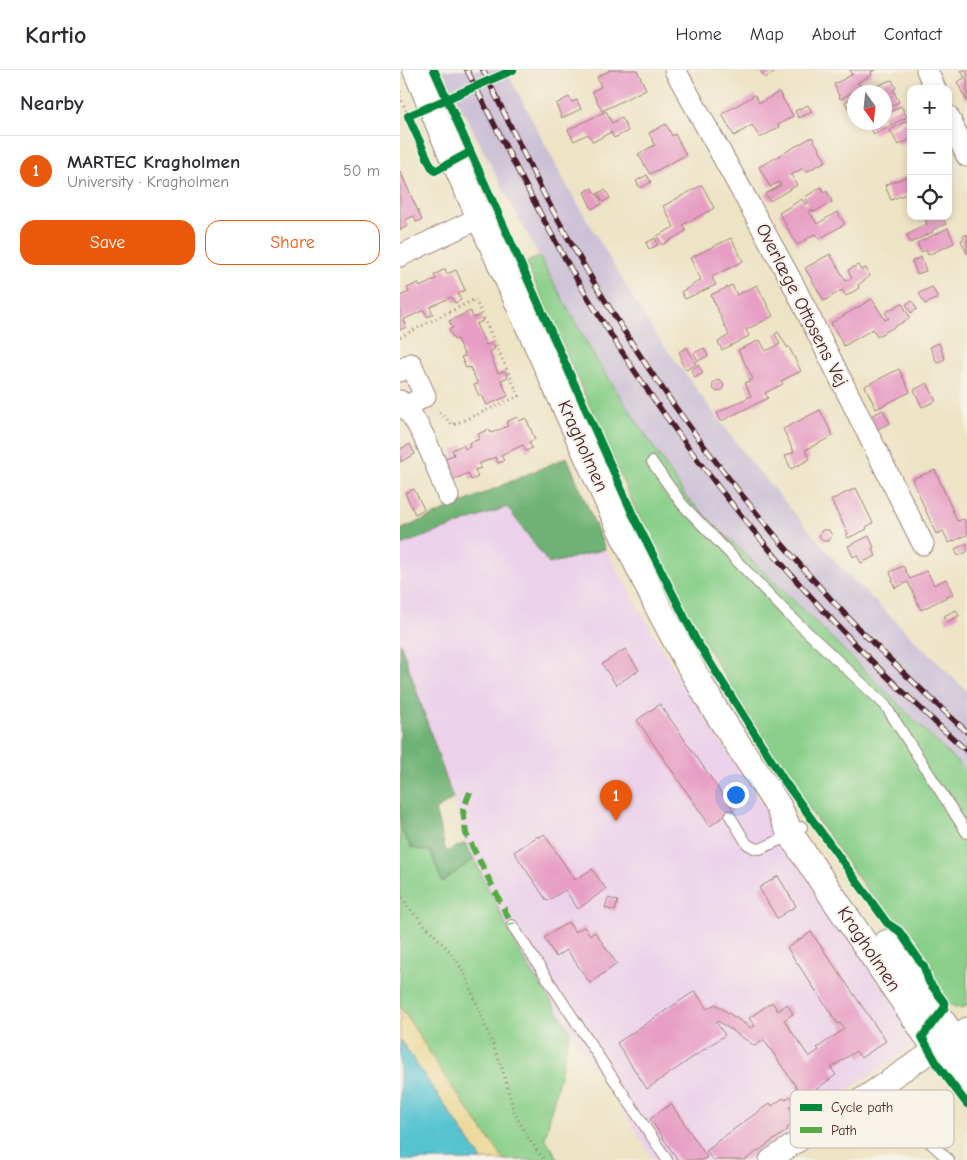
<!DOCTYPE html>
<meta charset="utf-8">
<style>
:root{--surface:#fff;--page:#f7f7f7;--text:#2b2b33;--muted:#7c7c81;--line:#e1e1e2;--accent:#ea580c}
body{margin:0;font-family:"Comic Neue",sans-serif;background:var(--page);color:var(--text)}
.controls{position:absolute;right:15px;top:15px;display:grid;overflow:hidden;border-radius:10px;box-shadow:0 2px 8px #0003}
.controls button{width:45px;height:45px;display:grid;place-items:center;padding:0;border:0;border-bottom:1px solid var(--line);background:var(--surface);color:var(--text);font:25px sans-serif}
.compass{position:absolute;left:447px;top:15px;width:45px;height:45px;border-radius:50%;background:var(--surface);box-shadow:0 2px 8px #0003;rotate:165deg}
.you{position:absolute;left:335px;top:724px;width:18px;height:18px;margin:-12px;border:4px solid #fff;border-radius:50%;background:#1a73e8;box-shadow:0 0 0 8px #1a73e833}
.badge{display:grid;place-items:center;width:32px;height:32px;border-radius:50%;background:var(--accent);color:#fff;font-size:16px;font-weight:700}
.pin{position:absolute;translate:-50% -41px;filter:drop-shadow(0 1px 2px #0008)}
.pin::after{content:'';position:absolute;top:26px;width:18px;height:15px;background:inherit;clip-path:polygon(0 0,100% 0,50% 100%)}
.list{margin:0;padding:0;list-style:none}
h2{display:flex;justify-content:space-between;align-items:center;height:65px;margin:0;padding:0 20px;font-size:21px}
h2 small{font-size:16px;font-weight:400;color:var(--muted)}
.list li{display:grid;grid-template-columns:32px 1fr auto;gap:15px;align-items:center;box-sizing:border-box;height:70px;padding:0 20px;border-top:1px solid var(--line)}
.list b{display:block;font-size:19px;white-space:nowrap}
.list p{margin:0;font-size:16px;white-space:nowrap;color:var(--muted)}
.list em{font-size:16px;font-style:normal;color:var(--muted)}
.actions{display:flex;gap:10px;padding:15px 20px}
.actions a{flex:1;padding:11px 0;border:1px solid var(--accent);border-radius:15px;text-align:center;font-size:18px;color:var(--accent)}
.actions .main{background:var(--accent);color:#fff}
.icon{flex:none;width:28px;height:28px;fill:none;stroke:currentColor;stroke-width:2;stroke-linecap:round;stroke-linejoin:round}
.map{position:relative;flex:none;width:567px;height:1090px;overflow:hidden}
header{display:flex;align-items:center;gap:30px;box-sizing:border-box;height:70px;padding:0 25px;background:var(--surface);border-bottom:1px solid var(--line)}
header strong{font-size:24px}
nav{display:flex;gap:28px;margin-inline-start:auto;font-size:18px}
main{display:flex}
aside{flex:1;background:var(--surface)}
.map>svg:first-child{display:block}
.built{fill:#ecd1ea}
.industrial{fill:#cbbfd5}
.green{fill:#89cf89;stroke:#6a775a}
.forest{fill:#6eb275;stroke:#5c6850}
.sand{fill:#eeda9e;stroke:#9c7c64}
.water{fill:#57c3d1;stroke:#50717e}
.building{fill:#e79dc4}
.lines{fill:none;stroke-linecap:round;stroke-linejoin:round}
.service-casing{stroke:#9c8178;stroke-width:12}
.minor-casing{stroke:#9c8178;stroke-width:23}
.tertiary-casing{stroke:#9c8178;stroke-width:28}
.path{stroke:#9c8178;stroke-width:3;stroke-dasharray:1 4;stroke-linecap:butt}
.service{stroke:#fff;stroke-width:10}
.minor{stroke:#fff;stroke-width:21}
.tertiary{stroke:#fff;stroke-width:26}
.rail-casing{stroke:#4a1f2b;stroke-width:5.5}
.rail{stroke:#f7f3e8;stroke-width:4;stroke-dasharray:11;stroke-linecap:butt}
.quiet{stroke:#57aa44;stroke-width:6;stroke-dasharray:12 6;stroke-linecap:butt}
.cycleway-casing{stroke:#f7f3e8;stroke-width:11}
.cycleway{stroke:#00873e;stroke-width:8}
.labels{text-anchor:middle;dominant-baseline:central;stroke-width:4;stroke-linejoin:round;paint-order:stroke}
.street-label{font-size:19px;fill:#4a1f2b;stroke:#f7f3e8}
.key{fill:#f7f3e8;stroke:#c3b3af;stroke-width:1}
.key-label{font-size:14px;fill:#4a1f2b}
</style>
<header>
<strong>Kartio</strong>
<nav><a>Home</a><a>Map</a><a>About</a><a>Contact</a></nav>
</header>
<main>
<aside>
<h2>Nearby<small></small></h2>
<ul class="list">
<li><span class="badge">1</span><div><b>MARTEC Kragholmen</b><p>University · Kragholmen</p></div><em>50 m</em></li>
</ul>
<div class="actions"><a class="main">Save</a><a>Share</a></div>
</aside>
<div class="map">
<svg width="567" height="1090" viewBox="0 0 567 1090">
<rect width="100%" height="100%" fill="#f7f3e8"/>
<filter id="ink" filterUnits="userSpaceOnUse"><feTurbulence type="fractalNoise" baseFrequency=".02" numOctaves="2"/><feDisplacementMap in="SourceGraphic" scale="10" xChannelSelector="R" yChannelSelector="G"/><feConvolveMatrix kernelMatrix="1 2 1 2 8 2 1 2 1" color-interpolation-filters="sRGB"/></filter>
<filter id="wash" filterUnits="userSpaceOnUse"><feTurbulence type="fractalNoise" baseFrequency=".0096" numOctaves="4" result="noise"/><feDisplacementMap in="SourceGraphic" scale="20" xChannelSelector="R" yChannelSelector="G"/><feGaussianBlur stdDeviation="1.12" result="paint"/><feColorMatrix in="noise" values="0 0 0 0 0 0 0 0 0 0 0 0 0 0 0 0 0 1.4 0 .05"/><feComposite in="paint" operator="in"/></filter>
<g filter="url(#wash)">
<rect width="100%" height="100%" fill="#ede3c5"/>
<polygon class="built" points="108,437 149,494 205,479 281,612 503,948 513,975 405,1049 396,1059 353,1090 254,1090 120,883 65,773 53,729 0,572 0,475"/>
<polygon class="industrial" points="42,0 106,0 166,114 251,258 346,386 441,498 567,621 567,702 398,535 286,427 194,286 114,140"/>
<g class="green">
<polygon points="139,186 194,286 286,427 398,535 567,702 567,936 559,938 548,934 533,910 530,893 503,856 487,848 388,710 301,567 274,518 237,443 126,193"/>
<polygon points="0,759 12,778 31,782 42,812 74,789 120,883 170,961 145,1068 157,1087 158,1090 104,1090 47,1010 0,936"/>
</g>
<g class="forest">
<polygon points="167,387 205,479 149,494 107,437 0,475 0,460"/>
<polygon points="0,572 53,729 35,740 46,782 65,773 74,789 42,812 31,782 12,778 0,759"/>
</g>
<polygon class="sand" points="0,936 47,1010 104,1090 82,1090 0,970"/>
<polygon class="water" points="0,970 82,1090 0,1090"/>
<g id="blocks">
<g class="building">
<polygon points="208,0 237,0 246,19 202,41 192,21 201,17 197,7 209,1"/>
<polygon points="360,0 372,0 374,3 365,8"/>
<polygon points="450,0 475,0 471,2 472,5 458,12 461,18 440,29 434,14 452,5"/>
<polygon points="561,0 567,0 567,32 557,12 565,8"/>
<polygon points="492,10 496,18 493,20 499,32 484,39 484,22 465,22 488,11"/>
<polygon points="379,22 393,46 378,55 379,57 360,68 352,55 334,66 322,44 355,25 359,33"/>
<polygon points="169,27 172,32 177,30 181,39 162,48 156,34"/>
<polygon points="454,27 454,35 448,38 445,32"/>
<polygon points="408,35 412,42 399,48 395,41"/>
<polygon points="501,36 507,47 474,64 469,55 474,52 484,52 484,45"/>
<polygon points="206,41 212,53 222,48 228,61 214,68 211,62 193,72 188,64 174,71 168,60"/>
<polygon points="508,50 511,55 511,69 498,75 490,60"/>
<polygon points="266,54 272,66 275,64 286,85 250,104 238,84 255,75 249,63"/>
<polygon points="412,67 426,91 406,102 403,98 391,105 397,115 370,131 365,124 381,115 379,112 370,117 359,97"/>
<polygon points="0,101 22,150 16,152 14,146 5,150 8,156 0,160"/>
<polygon points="247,105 251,112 240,118 236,111"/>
<polygon points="511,105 511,122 491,130 485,115"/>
<polygon points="302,115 314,138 283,155 286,161 262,175 257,166 274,157 263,136"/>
<polygon points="421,117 424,123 427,121 432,132 414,142 412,140 409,141 417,154 437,142 445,154 419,169 415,164 397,175 379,143 402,129 406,135 408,133 405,127"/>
<polygon points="192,118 195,124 197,124 202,134 192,139 184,122"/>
<polygon points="205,120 210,128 203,132 198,123"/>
<polygon points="524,146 542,146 546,154 532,160 533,162 510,173 507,165 527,154"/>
<polygon points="548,158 554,173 528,185 526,180 521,182 517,173"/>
<polygon points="567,164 567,184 561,170 564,169 563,166"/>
<polygon points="255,168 258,175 249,179 246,173"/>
<polygon points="331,168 343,191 312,207 316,215 285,229 281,222 301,210 290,188"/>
<polygon points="430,184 446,211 452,208 448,200 458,195 461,200 466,198 470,206 458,215 459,218 446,226 442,220 424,231 405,198"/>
<polygon points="521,187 526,201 517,204 512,191"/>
<polygon points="45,199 47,204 56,200 65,220 58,224 61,230 55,233 51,227 30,237 33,244 27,247 24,240 3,250 6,257 0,260 0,226 9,222 7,218 18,213 20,217 36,209 34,205"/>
<polygon points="332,215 337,225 357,215 373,246 346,260 349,266 322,280 318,272 329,265 311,225"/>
<polygon points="532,217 538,228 525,234 519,223"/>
<polygon points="472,229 485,250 489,248 485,243 502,233 510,248 477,267 473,259 444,276 431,253"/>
<polygon points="512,231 517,239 511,243 506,234"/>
<polygon points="71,241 73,248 80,245 83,251 76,254 86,275 92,273 95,279 89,282 98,303 105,301 108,307 101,310 108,326 87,335 82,325 79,326 74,315 78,314 70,297 66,298 61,287 65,286 57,269 54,270 49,259 53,258 49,251"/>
<polygon points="378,262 387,277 389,277 401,301 381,311 383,314 365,323 368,328 321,351 317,343 351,326 345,313 353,309 338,280 360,270 366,281 380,274 375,264"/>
<polygon points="539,273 545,289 537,293 530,277"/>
<polygon points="287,277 296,294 286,300 280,290 282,288 279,282"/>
<polygon points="304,278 308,286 298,291 294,283"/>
<polygon points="298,295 303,303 295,308 291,300"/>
<polygon points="499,299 510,322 476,339 465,316"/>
<circle cx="318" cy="316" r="5.5"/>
<polygon points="527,313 536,331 522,337 514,320"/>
<polygon points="420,340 433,366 405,380 410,389 391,399 385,386 394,382 383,359"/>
<polygon points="483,340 490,353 476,360 469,347"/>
<polygon points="117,347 119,351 126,348 135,369 129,372 132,378 126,381 123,375 101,385 104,391 98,393 95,387 79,394 81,398 75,400 78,407 71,410 68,403 52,411 42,389 54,385 52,380 63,375 65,379 70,377 69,373 80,369 78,364 89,359 91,363 108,356 106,352"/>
<polygon points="10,374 15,384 0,392 0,379"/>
<polygon points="535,400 557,451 564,449 567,461 567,465 549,473 543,461 536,464 512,409"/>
<polygon points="456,418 473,453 466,457 467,459 448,468 446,465 448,464 431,430"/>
<polygon points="14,419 24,439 15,444 5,423"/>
<polygon points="422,460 429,460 432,465 429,471 423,471 419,466"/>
<polygon points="469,466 474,477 472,478 476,486 461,493 457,485 453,487 448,476"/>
<polygon points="567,473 567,482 558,486 555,479"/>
<polygon points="503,496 510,509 527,501 534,515 546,509 553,524 521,540 508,512 495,518 492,510 493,510 490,502"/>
<polygon points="556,540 559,546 547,552 544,546"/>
<polygon points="225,579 239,600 216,615 202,594"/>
<polygon points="260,634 333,740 310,756 237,650"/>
<polygon points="144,764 175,810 192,799 206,819 178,839 165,820 147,831 114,782 138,766 139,768"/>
<polygon points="378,806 396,836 377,848 359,818"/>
<polygon points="208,828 218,831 215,841 205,838"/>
<polygon points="168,852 175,862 184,857 190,865 195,862 217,894 190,913 167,880 156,887 144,868"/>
<polygon points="411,862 486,971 461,988 456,981 431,998 436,1005 404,1028 364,970 355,976 318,951 316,952 325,965 247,1019 217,973 295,921 307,939 315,934 351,958 355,956 349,948 372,932 378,941 387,934 393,944 384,950 409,987 419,980 417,978 444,959 440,953 438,954 387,878"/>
<polygon points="390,1026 395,1033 389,1037 399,1050 387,1058 388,1060 345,1090 313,1090 306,1081 316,1074 315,1073 370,1033 372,1036 383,1028 385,1030"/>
<polygon points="271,1034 307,1087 302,1090 278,1090 250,1049"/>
</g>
</g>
</g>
<g filter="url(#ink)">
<use href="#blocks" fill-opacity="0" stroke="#9c8178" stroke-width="1"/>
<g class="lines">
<defs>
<g id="service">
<polyline points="252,392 282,434 387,543 485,635 567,763"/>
<polyline points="330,746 347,774 354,778 360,779 391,765 402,757"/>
<polyline points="112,855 267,1090"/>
<polyline points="477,1019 490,1036 549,1090"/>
</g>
<g id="minor">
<polyline points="275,0 392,212 523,474"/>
<polyline points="527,0 535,19"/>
<polyline points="548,46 567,86"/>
<polyline points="0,186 81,147"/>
<polyline points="0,301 11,294 25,326 6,337"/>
<path d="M0,331C24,356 35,394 48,426"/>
<polyline points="370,1090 567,958"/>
</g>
<g id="tertiary">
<polyline points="16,0 54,90 213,443 257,535 283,584 314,638 378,736 391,765 536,979 567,1018"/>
<polyline points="487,873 567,987"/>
</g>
</defs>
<use href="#service" class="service-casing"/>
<use href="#minor" class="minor-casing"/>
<use href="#tertiary" class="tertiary-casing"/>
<g class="path">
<polyline points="0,21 0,27 31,96"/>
<polyline points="0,267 75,229 119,326 53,355 37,340"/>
<polyline points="0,823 7,836 54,886 65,905 102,998 114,1042 130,1071 144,1090"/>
</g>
<use href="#service" class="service"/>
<use href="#minor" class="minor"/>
<use href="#tertiary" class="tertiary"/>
<defs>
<g id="rail">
<path d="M67,0C102,70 137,140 176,208C282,387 412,544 567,681"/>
<path d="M83,0C104,42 124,85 145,126C184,199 229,272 276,338C333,417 394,492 462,562C496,596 531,629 567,662"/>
</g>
</defs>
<use href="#rail" class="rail-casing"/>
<use href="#rail" class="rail"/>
<polyline class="quiet" points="70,722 63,740 66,764 112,855"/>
<defs>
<g id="cycleway">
<polyline points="34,0 233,445 296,570 385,712 487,853 499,861 524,897 529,912 544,932 545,937 522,967 539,997 567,1034"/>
<polyline points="70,82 35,101 31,96 8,46 113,0"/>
</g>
</defs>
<use href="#cycleway" class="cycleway-casing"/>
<use href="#cycleway" class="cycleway"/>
</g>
</g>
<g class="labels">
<g class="street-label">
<text transform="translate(402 235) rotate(63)">Overlæge Ottosens Vej</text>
<text transform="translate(183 376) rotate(66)">Kragholmen</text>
<text transform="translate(469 879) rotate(56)">Kragholmen</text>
</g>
</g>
<rect x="390" y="1020" width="164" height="58" rx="8" class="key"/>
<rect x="400" y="1034" width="22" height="7" fill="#00873e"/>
<rect x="400" y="1057" width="22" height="6" fill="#57aa44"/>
<g class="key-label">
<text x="431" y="1042">Cycle path</text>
<text x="431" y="1065">Path</text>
</g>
</svg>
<div class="controls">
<button>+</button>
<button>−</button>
<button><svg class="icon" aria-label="locate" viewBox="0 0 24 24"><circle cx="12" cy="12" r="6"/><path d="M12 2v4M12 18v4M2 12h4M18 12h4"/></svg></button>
</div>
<svg class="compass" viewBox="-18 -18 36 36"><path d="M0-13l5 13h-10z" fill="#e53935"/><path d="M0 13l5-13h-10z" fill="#7c7c81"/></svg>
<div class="you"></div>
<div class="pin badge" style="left:216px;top:751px">1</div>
</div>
</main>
